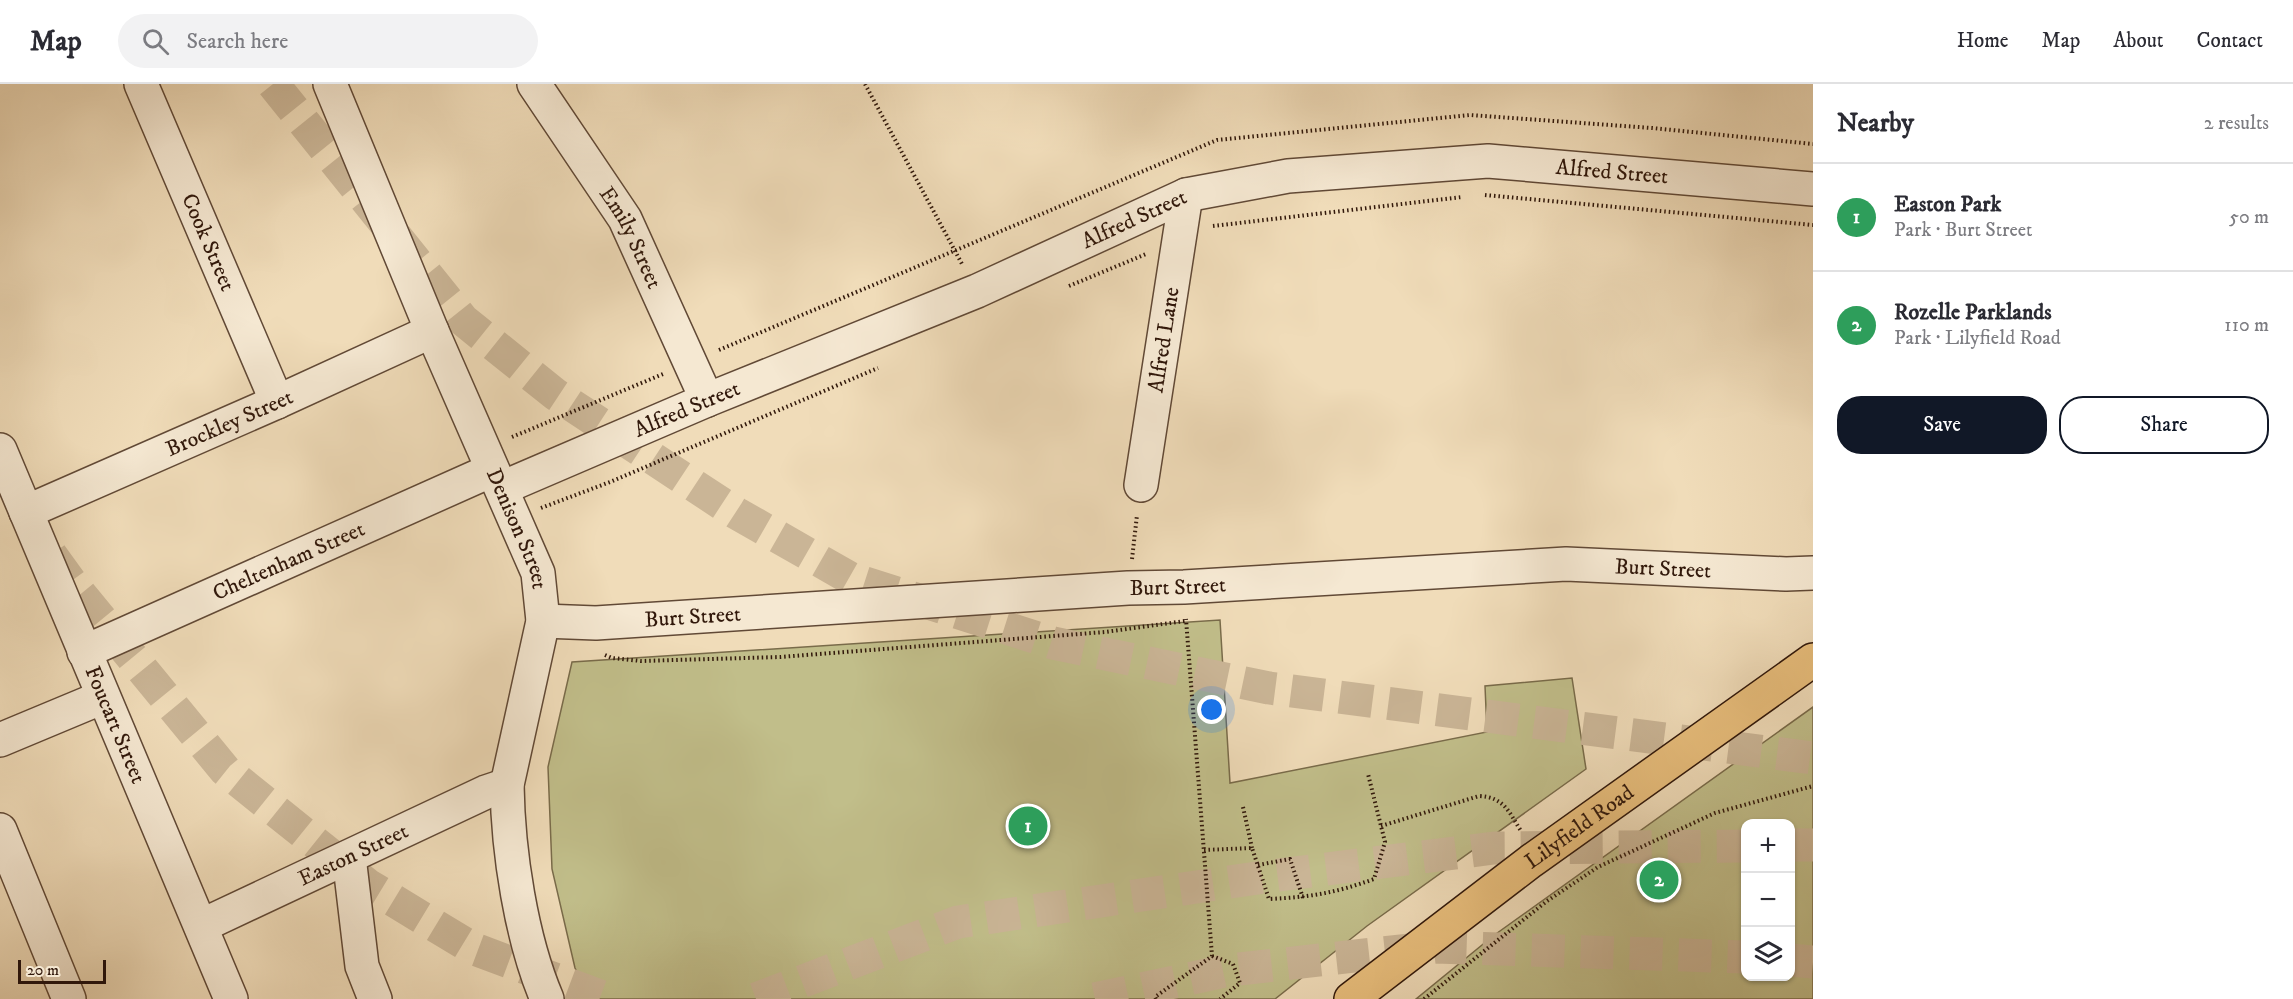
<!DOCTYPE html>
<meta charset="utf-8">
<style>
:root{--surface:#fff;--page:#f2f2f3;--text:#2b2b33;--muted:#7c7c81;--line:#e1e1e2;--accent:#111827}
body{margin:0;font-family:"IM FELL DW Pica",serif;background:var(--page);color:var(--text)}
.controls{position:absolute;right:18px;bottom:18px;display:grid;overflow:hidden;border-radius:12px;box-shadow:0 2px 4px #0004}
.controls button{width:54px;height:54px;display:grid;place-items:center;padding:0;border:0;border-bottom:2px solid var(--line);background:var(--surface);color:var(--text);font:30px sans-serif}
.scale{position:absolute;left:18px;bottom:15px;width:88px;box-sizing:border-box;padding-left:6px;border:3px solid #31180b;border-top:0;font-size:16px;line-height:21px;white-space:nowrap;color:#31180b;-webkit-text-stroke:4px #f5e8d2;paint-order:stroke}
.you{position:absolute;left:1212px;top:626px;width:21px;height:21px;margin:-15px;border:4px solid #fff;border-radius:50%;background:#1a73e8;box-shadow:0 0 0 9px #1a73e833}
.badge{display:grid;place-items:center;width:39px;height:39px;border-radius:50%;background:var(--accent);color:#fff;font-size:20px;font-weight:700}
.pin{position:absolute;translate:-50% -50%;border:3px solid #fff;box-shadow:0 2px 6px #0006}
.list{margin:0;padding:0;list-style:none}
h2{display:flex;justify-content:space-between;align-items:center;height:78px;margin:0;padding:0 24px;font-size:26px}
h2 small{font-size:20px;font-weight:400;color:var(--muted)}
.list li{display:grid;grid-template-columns:39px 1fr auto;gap:18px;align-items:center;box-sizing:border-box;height:108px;padding:0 24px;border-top:2px solid var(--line)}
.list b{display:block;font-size:22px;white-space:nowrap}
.list p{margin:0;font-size:20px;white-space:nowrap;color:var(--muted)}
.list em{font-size:20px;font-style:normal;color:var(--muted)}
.actions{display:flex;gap:12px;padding:18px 24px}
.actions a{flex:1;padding:14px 0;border:2px solid var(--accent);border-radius:24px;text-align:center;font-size:21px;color:var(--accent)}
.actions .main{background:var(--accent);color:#fff}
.icon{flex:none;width:33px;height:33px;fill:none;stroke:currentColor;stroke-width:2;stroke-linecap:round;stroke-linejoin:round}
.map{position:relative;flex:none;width:1813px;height:915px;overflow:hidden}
header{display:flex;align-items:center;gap:36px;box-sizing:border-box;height:84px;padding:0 30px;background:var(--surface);border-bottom:2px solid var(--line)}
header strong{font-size:28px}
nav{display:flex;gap:33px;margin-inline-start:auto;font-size:21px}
.search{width:420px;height:54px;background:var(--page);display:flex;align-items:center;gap:15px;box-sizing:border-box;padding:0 21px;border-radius:33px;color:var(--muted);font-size:22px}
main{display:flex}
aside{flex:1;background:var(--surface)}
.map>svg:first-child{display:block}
.green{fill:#c1be8a;stroke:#796b4a;stroke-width:1.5;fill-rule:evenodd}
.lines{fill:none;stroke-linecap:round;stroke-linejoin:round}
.highway-tunnel{stroke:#cab596;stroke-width:33;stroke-dasharray:33 16;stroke-linecap:butt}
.minor-casing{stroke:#614936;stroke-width:36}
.major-casing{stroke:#31180b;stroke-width:36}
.path{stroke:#31180b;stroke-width:4;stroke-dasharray:1.5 3;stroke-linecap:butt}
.minor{stroke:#f5e8d2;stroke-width:33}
.major{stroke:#e8be7c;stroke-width:33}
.labels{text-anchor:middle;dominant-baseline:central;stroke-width:6;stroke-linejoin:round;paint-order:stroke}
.street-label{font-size:22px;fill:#31180b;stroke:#f5e8d2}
</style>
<header>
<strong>Map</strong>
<div class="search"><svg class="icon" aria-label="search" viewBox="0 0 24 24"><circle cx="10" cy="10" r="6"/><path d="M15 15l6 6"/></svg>Search here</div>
<nav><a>Home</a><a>Map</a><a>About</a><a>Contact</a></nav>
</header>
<main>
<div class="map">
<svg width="1813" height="915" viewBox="0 0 1813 915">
<rect width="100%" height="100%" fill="#f0dcb9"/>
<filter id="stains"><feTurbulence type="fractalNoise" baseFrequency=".00333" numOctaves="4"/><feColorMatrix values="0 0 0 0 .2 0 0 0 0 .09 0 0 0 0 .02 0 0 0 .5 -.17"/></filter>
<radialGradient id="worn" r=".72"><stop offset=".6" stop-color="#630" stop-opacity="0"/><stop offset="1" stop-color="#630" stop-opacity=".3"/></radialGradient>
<g class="green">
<polygon points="1220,536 1230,699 1487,648 1485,602 1572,594 1586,685 1367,842 1275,915 596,915 589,909 575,884 552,785 548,683 572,578"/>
<path d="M1813,623V915H1416L1493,852ZM1746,740H1790V892H1746Z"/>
</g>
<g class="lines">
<g class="highway-tunnel">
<polyline points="273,0 463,236 555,310 736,429 850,494 1053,559 1269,604 1813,674"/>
<polyline points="51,471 72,500 225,686 368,801 472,864 608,915"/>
<polyline points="1790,761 1813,761"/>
<polyline points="1790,876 1813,878"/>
<polyline points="756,915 958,838 1271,792 1494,764 1746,762"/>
<polyline points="1095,915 1230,886 1436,863 1746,873"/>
</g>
<defs>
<g id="minor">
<path id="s1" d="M141,0L277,318"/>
<path id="s2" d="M330,0L432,247L538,489L543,537L507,701C508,768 521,854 547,915"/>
<path id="s3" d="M534,0L625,135L707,316"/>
<path id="s4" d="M0,366L231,915"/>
<path id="s5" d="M1141,401L1186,111"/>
<path id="s6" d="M502,404L707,316L977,207L1186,111L1288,92L1488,77L1813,105"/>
<path id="s7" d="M26,428L277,318L432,247"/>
<path id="s8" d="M543,537L596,539L1128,504L1184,503L1566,480L1786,490L1813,489"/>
<path id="s9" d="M84,568L492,386"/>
<polyline points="0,656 103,613"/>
<polyline points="0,746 69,915"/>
<polyline points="349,773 362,882 375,915"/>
<path id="s10" d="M201,842L486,708L507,701"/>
</g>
<g id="major">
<path id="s11" d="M1351,915L1531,777L1813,576"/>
</g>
</defs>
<use href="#minor" class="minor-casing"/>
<use href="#major" class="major-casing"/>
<g class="path">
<polyline points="865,0 962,180"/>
<polyline points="1485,111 1813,141"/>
<polyline points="1213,142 1462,113"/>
<polyline points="1069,202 1146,170"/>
<polyline points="719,266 1217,56 1470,31 1652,44 1813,60"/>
<polyline points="512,353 663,290"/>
<polyline points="541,424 610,398 878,284"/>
<polyline points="1132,475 1137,431"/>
<polyline points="605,571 612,574 641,577 780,573 1105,548 1185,537"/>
<polyline points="1243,723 1252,764"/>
<path d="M1381,742L1479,712C1504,713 1509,728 1521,747"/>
<path d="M1204,766L1252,764L1269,815C1311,813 1335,809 1374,795L1385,758L1368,690"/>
<polyline points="1258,781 1290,775 1303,814"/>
<polyline points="1212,872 1233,880 1240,899 1220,915"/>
<polyline points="1156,915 1155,913 1212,872 1186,535"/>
<polyline points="1424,915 1547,817 1598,783 1715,729 1813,702"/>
</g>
<use href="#minor" class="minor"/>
<use href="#major" class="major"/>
</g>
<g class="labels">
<g class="street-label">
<text stroke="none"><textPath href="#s6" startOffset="1173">Alfred Street</textPath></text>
<text stroke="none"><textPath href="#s6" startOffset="687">Alfred Street</textPath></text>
<text stroke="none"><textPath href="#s3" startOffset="182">Emily Street</textPath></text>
<text stroke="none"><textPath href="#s1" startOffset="172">Cook Street</textPath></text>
<text stroke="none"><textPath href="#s5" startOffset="147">Alfred Lane</textPath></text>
<text stroke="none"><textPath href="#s6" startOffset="201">Alfred Street</textPath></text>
<text stroke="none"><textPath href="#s7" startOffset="222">Brockley Street</textPath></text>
<text stroke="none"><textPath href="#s2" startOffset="483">Denison Street</textPath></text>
<text stroke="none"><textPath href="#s9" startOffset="224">Cheltenham Street</textPath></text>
<text stroke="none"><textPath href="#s8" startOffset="1122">Burt Street</textPath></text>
<text stroke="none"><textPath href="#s8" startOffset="636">Burt Street</textPath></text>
<text stroke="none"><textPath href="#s8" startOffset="150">Burt Street</textPath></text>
<text stroke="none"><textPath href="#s4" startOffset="298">Foucart Street</textPath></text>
<text stroke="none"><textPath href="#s11" startOffset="286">Lilyfield Road</textPath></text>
<text stroke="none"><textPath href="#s10" startOffset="168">Easton Street</textPath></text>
</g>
</g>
<rect width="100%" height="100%" filter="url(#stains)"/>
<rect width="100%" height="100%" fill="url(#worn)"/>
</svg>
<div class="controls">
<button>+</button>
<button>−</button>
<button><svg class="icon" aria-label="layers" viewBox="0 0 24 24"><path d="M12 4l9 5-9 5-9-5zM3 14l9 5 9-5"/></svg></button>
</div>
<div class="scale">20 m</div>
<div class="you"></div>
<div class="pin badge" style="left:1028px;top:742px;background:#2e9e5b">1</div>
<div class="pin badge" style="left:1659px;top:796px;background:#2e9e5b">2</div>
</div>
<aside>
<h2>Nearby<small>2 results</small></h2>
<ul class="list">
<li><span class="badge" style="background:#2e9e5b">1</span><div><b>Easton Park</b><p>Park · Burt Street</p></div><em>50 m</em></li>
<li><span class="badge" style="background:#2e9e5b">2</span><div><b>Rozelle Parklands</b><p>Park · Lilyfield Road</p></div><em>110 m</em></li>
</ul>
<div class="actions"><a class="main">Save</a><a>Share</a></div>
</aside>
</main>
